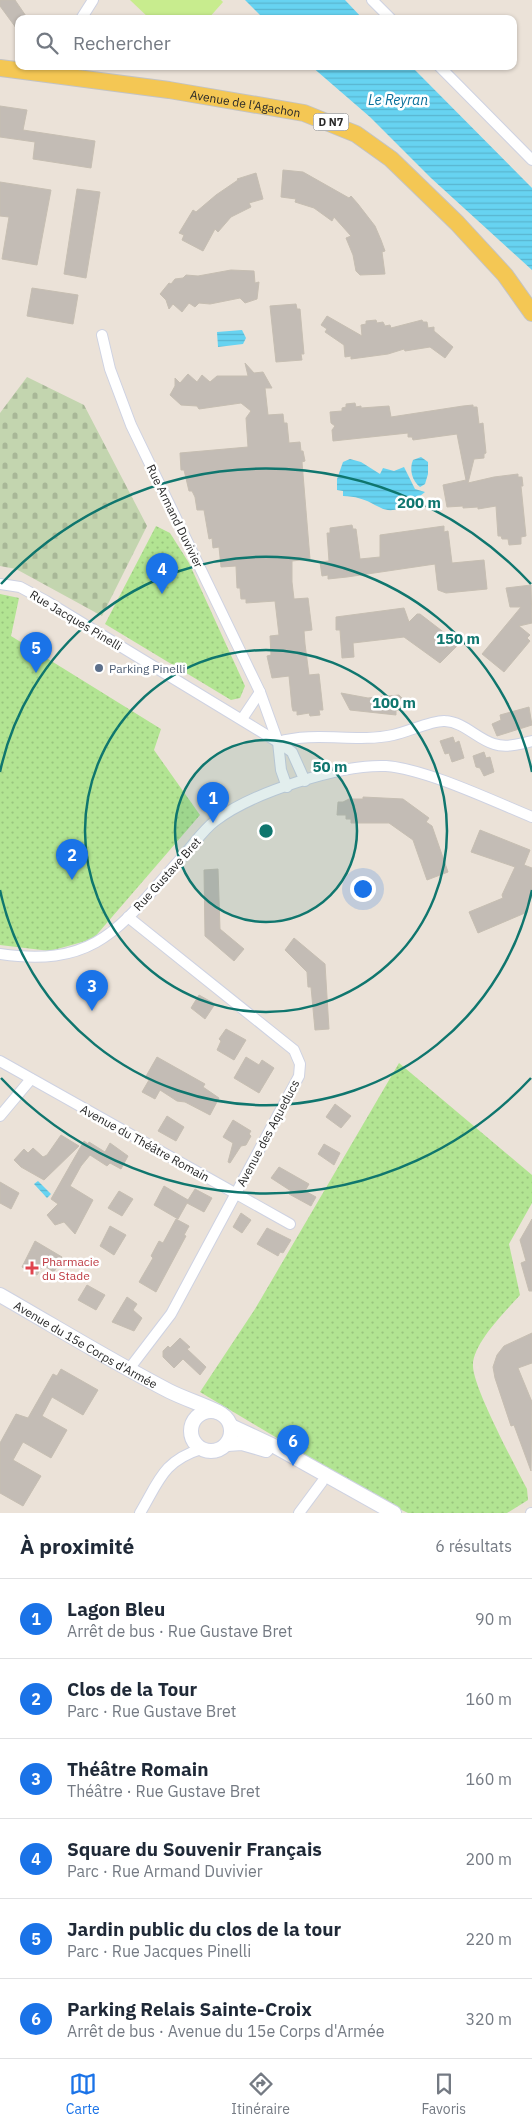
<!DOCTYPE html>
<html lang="fr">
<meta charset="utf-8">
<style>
:root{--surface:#fff;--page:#f2f2f3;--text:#1f2937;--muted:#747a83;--line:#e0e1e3;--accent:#1a73e8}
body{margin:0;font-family:"IBM Plex Sans",sans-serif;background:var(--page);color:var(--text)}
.you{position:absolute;left:362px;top:888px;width:18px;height:18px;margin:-12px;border:4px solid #fff;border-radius:50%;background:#1a73e8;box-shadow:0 0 0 8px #1a73e833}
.badge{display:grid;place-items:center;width:32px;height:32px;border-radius:50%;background:var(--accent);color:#fff;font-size:16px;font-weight:700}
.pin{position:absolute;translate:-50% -41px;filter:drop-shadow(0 1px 2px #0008)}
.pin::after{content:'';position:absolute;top:26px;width:18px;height:15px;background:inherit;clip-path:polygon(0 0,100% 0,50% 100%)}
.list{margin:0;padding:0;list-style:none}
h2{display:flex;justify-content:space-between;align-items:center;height:65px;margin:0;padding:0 20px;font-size:21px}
h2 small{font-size:16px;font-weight:400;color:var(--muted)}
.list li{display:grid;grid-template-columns:32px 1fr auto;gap:15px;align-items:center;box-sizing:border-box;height:80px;padding:0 20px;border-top:1px solid var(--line)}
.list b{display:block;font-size:19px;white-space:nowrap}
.list p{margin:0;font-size:16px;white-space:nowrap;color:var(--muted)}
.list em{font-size:16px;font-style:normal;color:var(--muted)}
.icon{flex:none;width:28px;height:28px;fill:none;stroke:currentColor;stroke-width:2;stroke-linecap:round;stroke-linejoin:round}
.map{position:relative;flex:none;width:532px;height:1513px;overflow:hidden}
.search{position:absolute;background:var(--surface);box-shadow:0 1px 4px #0004;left:15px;right:15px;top:15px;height:55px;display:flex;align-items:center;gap:12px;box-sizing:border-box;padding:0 18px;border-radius:10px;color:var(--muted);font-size:19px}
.sheet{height:545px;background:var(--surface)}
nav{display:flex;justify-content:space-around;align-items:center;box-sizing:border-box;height:70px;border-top:1px solid var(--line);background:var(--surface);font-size:14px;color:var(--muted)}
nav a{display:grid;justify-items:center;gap:2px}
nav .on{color:var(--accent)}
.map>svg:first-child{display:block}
.grass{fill:url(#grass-dots)}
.cemetery{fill:url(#cemetery-stones)}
.pitch{fill:#c8ec8e}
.water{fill:url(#water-rules)}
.building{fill:#c3bcb5;stroke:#c6beb2}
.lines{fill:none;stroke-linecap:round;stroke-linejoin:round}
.minor-casing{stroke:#ced2e2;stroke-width:12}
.secondary-casing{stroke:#ced2e2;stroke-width:16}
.primary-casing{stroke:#c3c3c3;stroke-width:18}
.minor{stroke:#fff;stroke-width:10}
.secondary{stroke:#fff;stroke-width:14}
.primary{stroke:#f4c754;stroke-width:16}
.ring{fill:none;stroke:#0f766e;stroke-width:2.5}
.service-dot{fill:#5c6f8a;stroke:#fff;stroke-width:2}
.health-dot{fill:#e0444e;stroke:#fff;stroke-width:2}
.labels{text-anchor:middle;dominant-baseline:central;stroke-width:5;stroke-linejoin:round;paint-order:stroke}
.shield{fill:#fff;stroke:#686868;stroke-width:1}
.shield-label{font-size:11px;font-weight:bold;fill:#282828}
.street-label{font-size:12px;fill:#282828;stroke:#fff}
.service-label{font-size:12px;fill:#4e5e75;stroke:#fff;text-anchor:start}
.health-label{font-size:12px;fill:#be3a42;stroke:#fff;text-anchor:start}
.water-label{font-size:14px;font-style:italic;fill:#096f9a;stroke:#fff}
.centre{fill:#0f766e;stroke:#fff;stroke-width:2.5}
.ring-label{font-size:15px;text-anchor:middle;font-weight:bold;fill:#0f766e;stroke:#fff;stroke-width:5;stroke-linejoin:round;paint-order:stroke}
</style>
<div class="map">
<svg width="532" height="1513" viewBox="0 0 532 1513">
<defs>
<pattern id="grass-dots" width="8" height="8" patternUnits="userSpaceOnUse" patternTransform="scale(1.25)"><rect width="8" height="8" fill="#b2e492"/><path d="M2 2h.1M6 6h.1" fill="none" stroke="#99c47e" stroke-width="1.8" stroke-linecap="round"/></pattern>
<pattern id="cemetery-stones" width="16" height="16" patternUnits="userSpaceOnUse" patternTransform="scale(1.25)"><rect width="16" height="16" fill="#c3d5af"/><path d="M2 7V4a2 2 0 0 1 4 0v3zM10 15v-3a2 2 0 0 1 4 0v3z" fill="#a8b797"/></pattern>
<pattern id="water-rules" width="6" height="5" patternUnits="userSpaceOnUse" patternTransform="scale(1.25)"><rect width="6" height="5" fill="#67d3f1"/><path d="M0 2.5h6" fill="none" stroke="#59b5cf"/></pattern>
</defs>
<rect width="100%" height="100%" fill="#ebe2d8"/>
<g class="grass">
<polygon points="156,526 170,533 189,563 245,686 240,698 231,700 105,624"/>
<polygon points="0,594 19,598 11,636 161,729 154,750 200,815 93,939 50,951 0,945"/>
<path d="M399,1063L532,1175V1203L509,1244L520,1295C506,1311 473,1343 473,1365C472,1386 515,1465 527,1489L528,1500L507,1513H408L381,1500L200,1392L255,1309Z"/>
</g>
<polygon class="cemetery" points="27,377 84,405 147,526 102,616 16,569 0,566 0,413"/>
<polygon class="pitch" points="130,0 221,0 223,2 208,19 150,19"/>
<g class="water">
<polygon points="245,0 345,0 363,19 264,19"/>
<polygon points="311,66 411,66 532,188 532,270 431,178 370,117"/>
<polygon points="242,330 246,338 243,344 218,347 217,332"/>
<path d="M421,457L428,462V474L425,484L420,487C412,481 409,469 413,460Z"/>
<path d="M350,459L361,462L380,474L383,468L394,471L404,467L415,489L425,492C378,530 386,497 343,496V491L337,490V479L343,462Z"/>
<polygon points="38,1181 51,1194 47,1198 34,1184"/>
</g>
<g class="building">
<polygon points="0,0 15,0 28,19 19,19 19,32 0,6"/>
<polygon points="0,106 27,110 23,130 95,141 91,168 33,159 35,142 0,137"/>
<polygon points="283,170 303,172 349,198 351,196 358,204 375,226 381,240 385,251 382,252 385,274 360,275 356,271 353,255 346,238 351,236 334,217 332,221 314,208 295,202 296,199 281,197"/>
<polygon points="256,173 263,199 249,203 251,207 231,217 218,232 215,229 203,251 182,240 184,235 179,233 193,210 196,212 216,195 238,180 237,179"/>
<polygon points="0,182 51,190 37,265 2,259 9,217 0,216"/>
<polygon points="77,189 100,192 86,278 64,274"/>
<polygon points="231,270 254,271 255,283 259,282 257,299 245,303 240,298 210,304 199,303 195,307 189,303 182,312 173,304 169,309 166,300 160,294 169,283 171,284 175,279 183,278 186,275 198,276"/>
<polygon points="32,288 78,295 73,324 27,316"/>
<polygon points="296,304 297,309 300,309 304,354 301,354 302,360 276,362 270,306"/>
<polygon points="327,316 362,336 361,325 366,324 366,321 376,320 377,323 383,322 385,326 390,325 391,328 422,320 423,322 427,322 428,328 434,327 434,331 453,347 445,358 430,347 405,351 404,349 388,354 351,359 351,356 345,357 344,345 325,332 327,329 321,325"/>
<polygon points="245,363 254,373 263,372 272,388 265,388 268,415 283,414 284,423 287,423 289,443 300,442 301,451 303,451 305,461 302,462 310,559 292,561 292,582 294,599 308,598 312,630 304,631 305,644 309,675 319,674 323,710 319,710 320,715 310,716 309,713 297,715 297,711 293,711 292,707 289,676 272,678 267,656 271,655 270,636 279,635 275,601 246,603 246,599 241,599 240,588 237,588 236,566 221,567 219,547 213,548 212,538 209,539 204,510 197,510 195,497 192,491 189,491 184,470 181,470 180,453 248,447 246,418 251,411 241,403 199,409 197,406 181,405 170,395 175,386 175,378 180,383 188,374 197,382 202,375 210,382 217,376 248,376"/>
<polygon points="355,403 356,407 361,406 361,408 389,406 391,417 463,406 473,405 473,407 477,407 479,424 483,423 486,453 484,454 484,458 474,459 468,483 494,477 518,474 518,477 522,477 523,486 521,486 526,536 521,537 521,544 509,545 508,539 502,539 501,536 498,536 496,506 478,509 478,507 463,508 463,506 447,507 443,485 466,480 457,434 413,440 412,437 408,437 408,433 333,441 332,430 335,426 331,423 330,412 342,411 342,408 346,407 346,404"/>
<polygon points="352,525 353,529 356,529 360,559 380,557 380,535 444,526 444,532 448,531 452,563 484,560 487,589 446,593 438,590 435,564 347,577 328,579 328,575 322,576 320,562 329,561 327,533 330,533 330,528"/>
<polygon points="531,585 532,623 519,626 530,635 527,638 530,641 504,672 482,654 521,607 510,607 506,588"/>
<polygon points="404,608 409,622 417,614 420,614 459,644 440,663 404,637 353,643 354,657 342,658 340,630 336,630 336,617"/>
<polygon points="341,693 368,698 399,695 406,702 406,707 403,710 396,710 396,715 350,710"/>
<polygon points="529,707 532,725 497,736 492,724 501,720 500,715"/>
<polygon points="453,737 455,743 459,741 464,758 452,762 449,753 445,754 440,741"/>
<polygon points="484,752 486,758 490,757 494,772 484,776 480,768 476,767 473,756"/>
<polygon points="363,797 403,799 429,818 426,822 432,826 448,872 427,880 413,840 389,823 351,823 351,819 346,819 346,815 337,815 338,802 343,802 349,799 363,799"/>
<polygon points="480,830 530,850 524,865 532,868 532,896 525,913 478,933 469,912 503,898 502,895 515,867 471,852"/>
<polygon points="218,869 220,929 244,949 234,961 205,936 204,870"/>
<polygon points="294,938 325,964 329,1029 315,1030 311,987 308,987 307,972 285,950"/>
<polygon points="199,995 215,1004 205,1019 191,1008"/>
<polygon points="226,1029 246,1040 234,1060 217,1050 221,1041 219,1039"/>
<polygon points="157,1057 205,1084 203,1087 219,1098 210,1115 185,1102 177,1101 160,1090 155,1099 142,1092 149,1080 145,1078"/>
<polygon points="246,1057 259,1065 262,1060 274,1068 259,1093 234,1078"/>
<polygon points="335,1104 351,1116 341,1128 326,1117"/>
<polygon points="167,1116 184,1127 176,1141 158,1131"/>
<polygon points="233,1120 251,1131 249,1134 251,1136 246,1145 241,1146 230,1163 228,1162 233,1143 223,1137"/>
<polygon points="61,1135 79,1146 44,1180 21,1167 14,1160 24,1149 28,1153 33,1148 43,1157 47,1155"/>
<polygon points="84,1141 88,1144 89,1142 105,1152 110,1143 128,1156 121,1169 110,1163 107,1166 90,1155 81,1166 70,1186 93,1200 75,1234 64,1222 55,1225 47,1215 58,1204 51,1199"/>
<polygon points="324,1144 340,1153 334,1165 318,1154"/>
<polygon points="279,1167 309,1184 305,1191 316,1197 311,1206 289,1194 291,1191 271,1178"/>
<polygon points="0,1182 19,1193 11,1209 0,1203"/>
<polygon points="164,1186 188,1200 195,1189 212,1198 204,1212 187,1203 178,1219 154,1205"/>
<polygon points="119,1191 133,1199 122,1216 108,1208"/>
<polygon points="241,1213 251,1220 242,1233 233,1227"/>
<polygon points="176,1219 189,1226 184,1235 186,1236 156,1292 139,1282 153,1258 151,1256 159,1241 163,1243"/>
<polygon points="532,1219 532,1291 529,1291 521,1263 526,1261 520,1240"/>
<polygon points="110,1226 126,1235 114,1255 100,1246"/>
<polygon points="267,1228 291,1240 283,1253 280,1252 278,1256 257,1244"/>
<polygon points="35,1241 62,1257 54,1272 43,1265 37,1275 22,1267"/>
<polygon points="87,1285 105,1295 96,1310 78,1300"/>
<polygon points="127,1297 137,1304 133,1310 142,1318 134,1331 112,1322"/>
<polygon points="532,1333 532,1363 518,1368 532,1402 531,1471 514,1425 511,1426 495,1378 493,1367 497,1355 504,1346"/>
<polygon points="180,1338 190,1347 187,1349 206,1367 200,1375 183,1359 174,1368 163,1357 163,1351 168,1346 170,1348"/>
<polygon points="61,1369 98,1390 83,1415 52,1397 42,1416 67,1430 51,1458 23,1442 13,1460 41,1476 23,1506 0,1493 0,1443 16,1414 28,1418 53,1374 57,1376"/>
</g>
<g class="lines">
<defs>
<g id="minor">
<polyline points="372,0 391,19"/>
<polyline points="81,19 93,0"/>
<polyline points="439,66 532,160"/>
<polyline points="102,335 110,369 131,425 260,692 278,742 281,770 287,787"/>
<polyline points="0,584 20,587 46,601 278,742 292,752 305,781"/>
<polyline points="242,719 260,692"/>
<path d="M278,742C316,731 356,743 393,735C408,732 432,720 445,721C464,722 477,739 494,744C506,748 520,744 532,741"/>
<polyline points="128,917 294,1050 300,1064 299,1076 171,1314 129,1369"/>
<path d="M0,954C101,969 123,922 184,855C194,844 203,830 215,821C251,793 340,764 386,766C426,769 493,801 532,817"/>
<polyline points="0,1061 290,1224"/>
<polyline points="0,1116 31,1079"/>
<path d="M140,1513C159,1481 163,1461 201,1449"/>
<polyline points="299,1513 322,1482"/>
<polyline points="531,1513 532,1513"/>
</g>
<g id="secondary">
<path id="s1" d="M0,1295C56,1327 111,1361 169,1391C185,1399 202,1404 218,1412"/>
<circle cx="211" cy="1431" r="20"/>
<polyline points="231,1426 276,1447 394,1513"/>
<polyline points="227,1444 242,1443 266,1450"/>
</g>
<g id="primary">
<path id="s2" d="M0,68L169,90L304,113L356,134L391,159L457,223L505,275L532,313"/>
</g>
</defs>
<use href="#minor" class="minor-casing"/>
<use href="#secondary" class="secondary-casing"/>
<use href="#primary" class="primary-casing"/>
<use href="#minor" class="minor"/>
<use href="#secondary" class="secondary"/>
<use href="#primary" class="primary"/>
</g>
<circle cx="266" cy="831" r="91" fill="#0f766e" fill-opacity=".12"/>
<g class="ring">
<circle cx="266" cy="831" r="91"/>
<circle cx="266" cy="831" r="181"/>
<path d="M532 890A272 272 0 0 1 0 890M0 772A272 272 0 0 1 532 772"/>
<path d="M531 1078A362 362 0 0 1 1 1078M1 584A362 362 0 0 1 531 584"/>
</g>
<circle class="service-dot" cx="99" cy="668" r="5"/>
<path class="health-dot" d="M29.5 1260.5h5v5h5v5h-5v5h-5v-5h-5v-5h5z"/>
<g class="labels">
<rect class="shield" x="313.5" y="113.5" width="35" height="17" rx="4"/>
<g class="shield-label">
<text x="331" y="122">D N7</text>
</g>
<g class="street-label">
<text stroke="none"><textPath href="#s2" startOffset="248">Avenue de l'Agachon</textPath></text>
<text transform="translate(175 516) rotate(64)">Rue Armand Duvivier</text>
<text transform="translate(76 620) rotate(31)">Rue Jacques Pinelli</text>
<text transform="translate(167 874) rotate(-48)">Rue Gustave Bret</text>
<text transform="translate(268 1133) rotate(-62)">Avenue des Aqueducs</text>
<text transform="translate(145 1143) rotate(29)">Avenue du Théâtre Romain</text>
<text stroke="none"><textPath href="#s1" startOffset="99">Avenue du 15e Corps d'Armée</textPath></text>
</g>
<g class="service-label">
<text x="109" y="668">Parking Pinelli</text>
</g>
<g class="health-label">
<text x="42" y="1261">Pharmacie<tspan x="42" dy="14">du Stade</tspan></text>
</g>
<g class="water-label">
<text x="398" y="100">Le Reyran</text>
</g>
</g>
<circle cx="266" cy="831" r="8" class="centre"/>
<g class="ring-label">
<text x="419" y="508">200 m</text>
<text x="458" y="644">150 m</text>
<text x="394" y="708">100 m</text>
<text x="330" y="772">50 m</text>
</g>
</svg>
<div class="you"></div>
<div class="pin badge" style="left:213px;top:823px">1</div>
<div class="pin badge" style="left:72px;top:880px">2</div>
<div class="pin badge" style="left:92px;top:1011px">3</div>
<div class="pin badge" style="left:162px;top:594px">4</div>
<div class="pin badge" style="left:36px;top:673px">5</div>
<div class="pin badge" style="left:293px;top:1466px">6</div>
<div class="search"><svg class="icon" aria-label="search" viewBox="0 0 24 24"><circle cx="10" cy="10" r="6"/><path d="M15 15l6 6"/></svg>Rechercher</div>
</div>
<section class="sheet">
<h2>À proximité<small>6 résultats</small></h2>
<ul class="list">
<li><span class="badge">1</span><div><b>Lagon Bleu</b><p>Arrêt de bus · Rue Gustave Bret</p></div><em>90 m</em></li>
<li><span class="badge">2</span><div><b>Clos de la Tour</b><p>Parc · Rue Gustave Bret</p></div><em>160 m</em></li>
<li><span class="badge">3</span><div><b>Théâtre Romain</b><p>Théâtre · Rue Gustave Bret</p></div><em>160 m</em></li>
<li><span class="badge">4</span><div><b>Square du Souvenir Français</b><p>Parc · Rue Armand Duvivier</p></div><em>200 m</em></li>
<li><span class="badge">5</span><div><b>Jardin public du clos de la tour</b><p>Parc · Rue Jacques Pinelli</p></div><em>220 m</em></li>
<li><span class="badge">6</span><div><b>Parking Relais Sainte-Croix</b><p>Arrêt de bus · Avenue du 15e Corps d'Armée</p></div><em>320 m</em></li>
</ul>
</section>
<nav>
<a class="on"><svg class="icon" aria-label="map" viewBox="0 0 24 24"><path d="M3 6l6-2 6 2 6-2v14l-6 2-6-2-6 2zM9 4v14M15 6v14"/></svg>Carte</a>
<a><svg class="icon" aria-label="directions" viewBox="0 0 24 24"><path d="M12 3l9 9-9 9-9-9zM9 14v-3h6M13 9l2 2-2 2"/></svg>Itinéraire</a>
<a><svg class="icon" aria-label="saved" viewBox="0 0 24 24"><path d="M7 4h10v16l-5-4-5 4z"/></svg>Favoris</a>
</nav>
